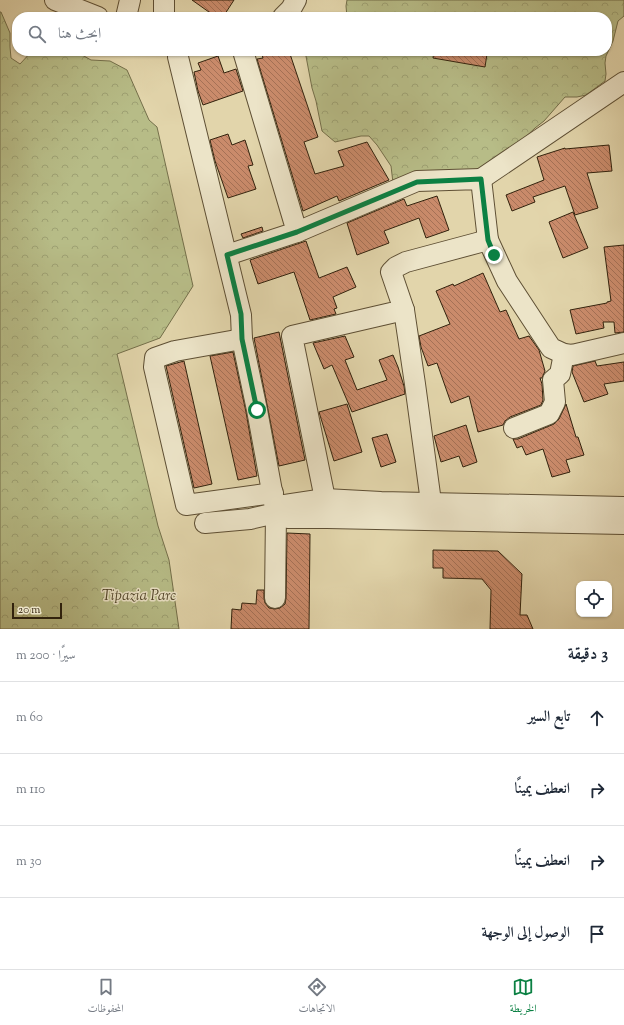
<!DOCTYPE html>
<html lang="ar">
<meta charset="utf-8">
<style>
:root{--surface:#fff;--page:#f2f2f3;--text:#1f2937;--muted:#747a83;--line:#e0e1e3;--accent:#0b8043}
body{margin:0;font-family:"Sorts Mill Goudy",Amiri,serif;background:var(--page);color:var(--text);direction:rtl}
.controls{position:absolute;right:12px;bottom:12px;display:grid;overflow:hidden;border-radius:8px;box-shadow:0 1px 3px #0004}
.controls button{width:36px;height:36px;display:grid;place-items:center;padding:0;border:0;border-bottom:1px solid var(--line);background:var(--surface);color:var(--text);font:20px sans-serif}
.scale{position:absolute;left:12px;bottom:10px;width:50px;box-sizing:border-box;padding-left:4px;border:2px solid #32220d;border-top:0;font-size:11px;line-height:14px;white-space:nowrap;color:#32220d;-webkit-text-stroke:3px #ece4c8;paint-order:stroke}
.stop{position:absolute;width:12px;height:12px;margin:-9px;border:3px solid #0b8043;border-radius:50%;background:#fff}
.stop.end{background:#0b8043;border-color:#fff;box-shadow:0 1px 4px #0008}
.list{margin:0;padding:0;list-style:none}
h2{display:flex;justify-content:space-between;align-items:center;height:52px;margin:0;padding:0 16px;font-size:17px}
h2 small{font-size:13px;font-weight:400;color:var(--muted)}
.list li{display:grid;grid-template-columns:26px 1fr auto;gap:12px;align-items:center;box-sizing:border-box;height:72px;padding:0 16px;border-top:1px solid var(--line)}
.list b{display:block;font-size:15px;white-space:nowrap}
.list em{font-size:13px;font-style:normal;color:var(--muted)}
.icon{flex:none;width:22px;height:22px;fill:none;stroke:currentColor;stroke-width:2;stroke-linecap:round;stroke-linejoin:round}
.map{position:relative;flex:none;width:624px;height:629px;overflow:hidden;direction:ltr}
.search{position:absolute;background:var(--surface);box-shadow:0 1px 3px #0004;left:12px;right:12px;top:12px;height:44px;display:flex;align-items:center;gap:10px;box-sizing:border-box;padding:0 14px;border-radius:16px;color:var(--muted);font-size:15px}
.sheet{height:340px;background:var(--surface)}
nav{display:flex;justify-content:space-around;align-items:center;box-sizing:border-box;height:56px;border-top:1px solid var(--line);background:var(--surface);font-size:11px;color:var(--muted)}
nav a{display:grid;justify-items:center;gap:2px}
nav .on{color:var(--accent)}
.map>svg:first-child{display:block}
.forest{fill:url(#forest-crowns);stroke:#746f4a}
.building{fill:url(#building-back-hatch);stroke:#32220d}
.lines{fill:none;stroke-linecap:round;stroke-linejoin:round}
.minor-casing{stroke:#5e4f34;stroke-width:22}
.minor{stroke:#ece4c8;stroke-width:20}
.route{stroke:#0b8043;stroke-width:5}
.labels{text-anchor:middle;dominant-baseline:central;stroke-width:3;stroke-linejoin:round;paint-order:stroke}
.park-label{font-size:15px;font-style:italic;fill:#53482c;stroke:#ece4c8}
</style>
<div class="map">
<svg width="624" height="629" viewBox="0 0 624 629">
<defs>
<pattern id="forest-crowns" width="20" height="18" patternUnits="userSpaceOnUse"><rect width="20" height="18" fill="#b7bc87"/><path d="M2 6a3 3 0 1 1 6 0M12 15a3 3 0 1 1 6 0" fill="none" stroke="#9ea173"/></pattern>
<pattern id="building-back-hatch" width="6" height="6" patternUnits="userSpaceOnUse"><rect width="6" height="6" fill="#ca8b6b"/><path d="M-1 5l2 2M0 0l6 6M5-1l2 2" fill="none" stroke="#a57156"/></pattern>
</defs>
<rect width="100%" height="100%" fill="#e2d5ab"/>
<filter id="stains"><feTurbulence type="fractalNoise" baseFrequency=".005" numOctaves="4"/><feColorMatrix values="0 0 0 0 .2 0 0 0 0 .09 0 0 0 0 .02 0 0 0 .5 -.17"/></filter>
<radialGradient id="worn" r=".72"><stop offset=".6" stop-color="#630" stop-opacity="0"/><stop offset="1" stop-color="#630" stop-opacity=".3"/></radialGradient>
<g class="forest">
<polygon points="347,0 624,0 624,16 618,21 613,41 606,56 605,63 606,74 605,81 586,95 577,97 565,97 544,121 535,128 515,147 485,169 393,183 391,166 377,145 369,136 361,136 335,142 322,131 316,101 312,88 305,51 343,51 349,55 361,55 363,51 607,51 607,17 347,17 346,6"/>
<polygon points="0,12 1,12 10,33 10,47 11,58 20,64 32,51 75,51 91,60 110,61 127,70 149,120 157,127 193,286 160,338 117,354 158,526 169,560 179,629 0,629"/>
</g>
<g class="building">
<polygon points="192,0 234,0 223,17 216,17"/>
<polygon points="261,51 289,51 318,137 304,142 315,174 344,166 338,151 367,142 389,180 339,201 337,196 303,211 257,59 263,58"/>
<polygon points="434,51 469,51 487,54 485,67 433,58"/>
<polygon points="218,56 224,73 236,69 243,91 203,105 198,91 194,72 201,70 198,63"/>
<polygon points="228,134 232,145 245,140 253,165 248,166 256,189 228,198 215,161 210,140"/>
<polygon points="609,145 612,171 587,173 598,208 575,215 565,186 533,197 535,202 512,211 506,195 544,180 537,157 565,148 565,149"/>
<polygon points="437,196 449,230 426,238 419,218 384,231 389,243 357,255 347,223 404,199 407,206"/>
<polygon points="573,212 588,248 563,258 549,222"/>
<polygon points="262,227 263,231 243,238 241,234"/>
<polygon points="306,241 319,278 347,267 356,287 333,297 337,308 334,309 336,314 310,320 294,272 258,284 250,260"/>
<polygon points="624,245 624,332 615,333 614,322 603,322 604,328 576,334 570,310 607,303 607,302 611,301 604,247"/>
<polygon points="483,273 500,312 506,310 519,339 529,336 539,350 545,371 542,378 540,378 542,384 543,400 541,405 510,417 505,421 503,425 478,432 469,396 451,403 437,363 428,366 421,347 419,336 450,324 436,291 453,284 454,286"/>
<polygon points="279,332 305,460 279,466 254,338"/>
<polygon points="345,336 354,357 345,360 357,390 387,380 379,360 393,355 398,367 404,386 405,394 352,412 332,365 324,369 313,343"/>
<polygon points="233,352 246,412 257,476 238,480 210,356"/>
<polygon points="184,361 212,484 194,488 166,366"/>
<polygon points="595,361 597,366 624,362 624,381 604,384 608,394 584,402 572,372 573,366"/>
<polygon points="347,404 362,452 334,461 319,412"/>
<polygon points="566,404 576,437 578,437 584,455 566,460 570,472 552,477 543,449 526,455 522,446 517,448 513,439 518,439 554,424 559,419"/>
<polygon points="466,425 477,462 463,467 459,456 441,462 434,436"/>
<polygon points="387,434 396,462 381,467 372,438"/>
<polygon points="287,533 310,534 309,629 231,629 232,609 241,610 242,603 256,604 257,590 264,590 264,598 265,603 269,608 275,609 280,608 285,604 286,598"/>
<polygon points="433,550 498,551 522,574 520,615 527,615 533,629 490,629 491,590 482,579 443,578 443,568 433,568"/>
</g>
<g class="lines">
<defs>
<g id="minor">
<polyline points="55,0 98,17"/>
<polyline points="164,0 164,17"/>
<polyline points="126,17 130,0"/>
<polyline points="283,17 291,9 296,0"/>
<polyline points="178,51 178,57 241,315 242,339 257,410 276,513 275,598"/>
<polyline points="481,179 624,82"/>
<polyline points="297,232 417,181 481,179 488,240"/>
<polyline points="227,255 297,232 243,51"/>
<polyline points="404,310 415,384 431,502"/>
<polyline points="242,339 175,351 155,358 154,367 186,505 273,493"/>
<polyline points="514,428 549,414 555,402 553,380 560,374 564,354"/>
<polyline points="325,499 292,336 404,310 391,272 396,267 406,262 488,240 507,281 551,348 564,354 572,355 624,343"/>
<polyline points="276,513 288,518 327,518 624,524"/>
<polyline points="205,523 250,519 276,513 285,505 325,499 381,502 624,507"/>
</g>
</defs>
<use href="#minor" class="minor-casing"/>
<use href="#minor" class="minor"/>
</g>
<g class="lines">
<polyline class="route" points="257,410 242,339 241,314 227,255 297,232 417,182 481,179 488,240 494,255"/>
</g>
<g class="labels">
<g class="park-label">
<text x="139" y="596">Tipazia Parc</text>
</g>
</g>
<rect width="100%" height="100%" filter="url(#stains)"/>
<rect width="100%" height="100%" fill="url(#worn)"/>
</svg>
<div class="controls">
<button><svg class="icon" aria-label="locate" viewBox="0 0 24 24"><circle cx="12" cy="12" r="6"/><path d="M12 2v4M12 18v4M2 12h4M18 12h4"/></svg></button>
</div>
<div class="scale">20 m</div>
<div class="stop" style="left:257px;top:410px"></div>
<div class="stop end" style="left:494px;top:255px"></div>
<div class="search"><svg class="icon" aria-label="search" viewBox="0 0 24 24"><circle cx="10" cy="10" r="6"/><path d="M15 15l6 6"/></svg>ابحث هنا</div>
</div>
<section class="sheet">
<h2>3 دقيقة<small>سيرًا · 200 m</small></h2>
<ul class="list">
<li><svg class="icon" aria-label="ahead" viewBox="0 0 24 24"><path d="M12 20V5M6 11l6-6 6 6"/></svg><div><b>تابع السير</b></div><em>60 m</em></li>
<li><svg class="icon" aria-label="right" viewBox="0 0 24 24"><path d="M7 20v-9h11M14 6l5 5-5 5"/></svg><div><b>انعطف يمينًا</b></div><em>110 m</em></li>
<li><svg class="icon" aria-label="right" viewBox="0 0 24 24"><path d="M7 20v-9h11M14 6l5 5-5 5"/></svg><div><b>انعطف يمينًا</b></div><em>30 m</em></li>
<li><svg class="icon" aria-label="arrive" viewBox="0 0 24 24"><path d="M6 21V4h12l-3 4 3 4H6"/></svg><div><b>الوصول إلى الوجهة</b></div></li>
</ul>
</section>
<nav>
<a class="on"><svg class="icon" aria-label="map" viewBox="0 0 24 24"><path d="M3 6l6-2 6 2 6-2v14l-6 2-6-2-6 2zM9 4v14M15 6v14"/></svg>الخريطة</a>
<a><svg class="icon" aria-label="directions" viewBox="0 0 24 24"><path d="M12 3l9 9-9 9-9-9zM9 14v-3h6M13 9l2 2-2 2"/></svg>الاتجاهات</a>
<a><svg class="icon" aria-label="saved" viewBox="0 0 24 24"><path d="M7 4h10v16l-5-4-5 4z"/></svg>المحفوظات</a>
</nav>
